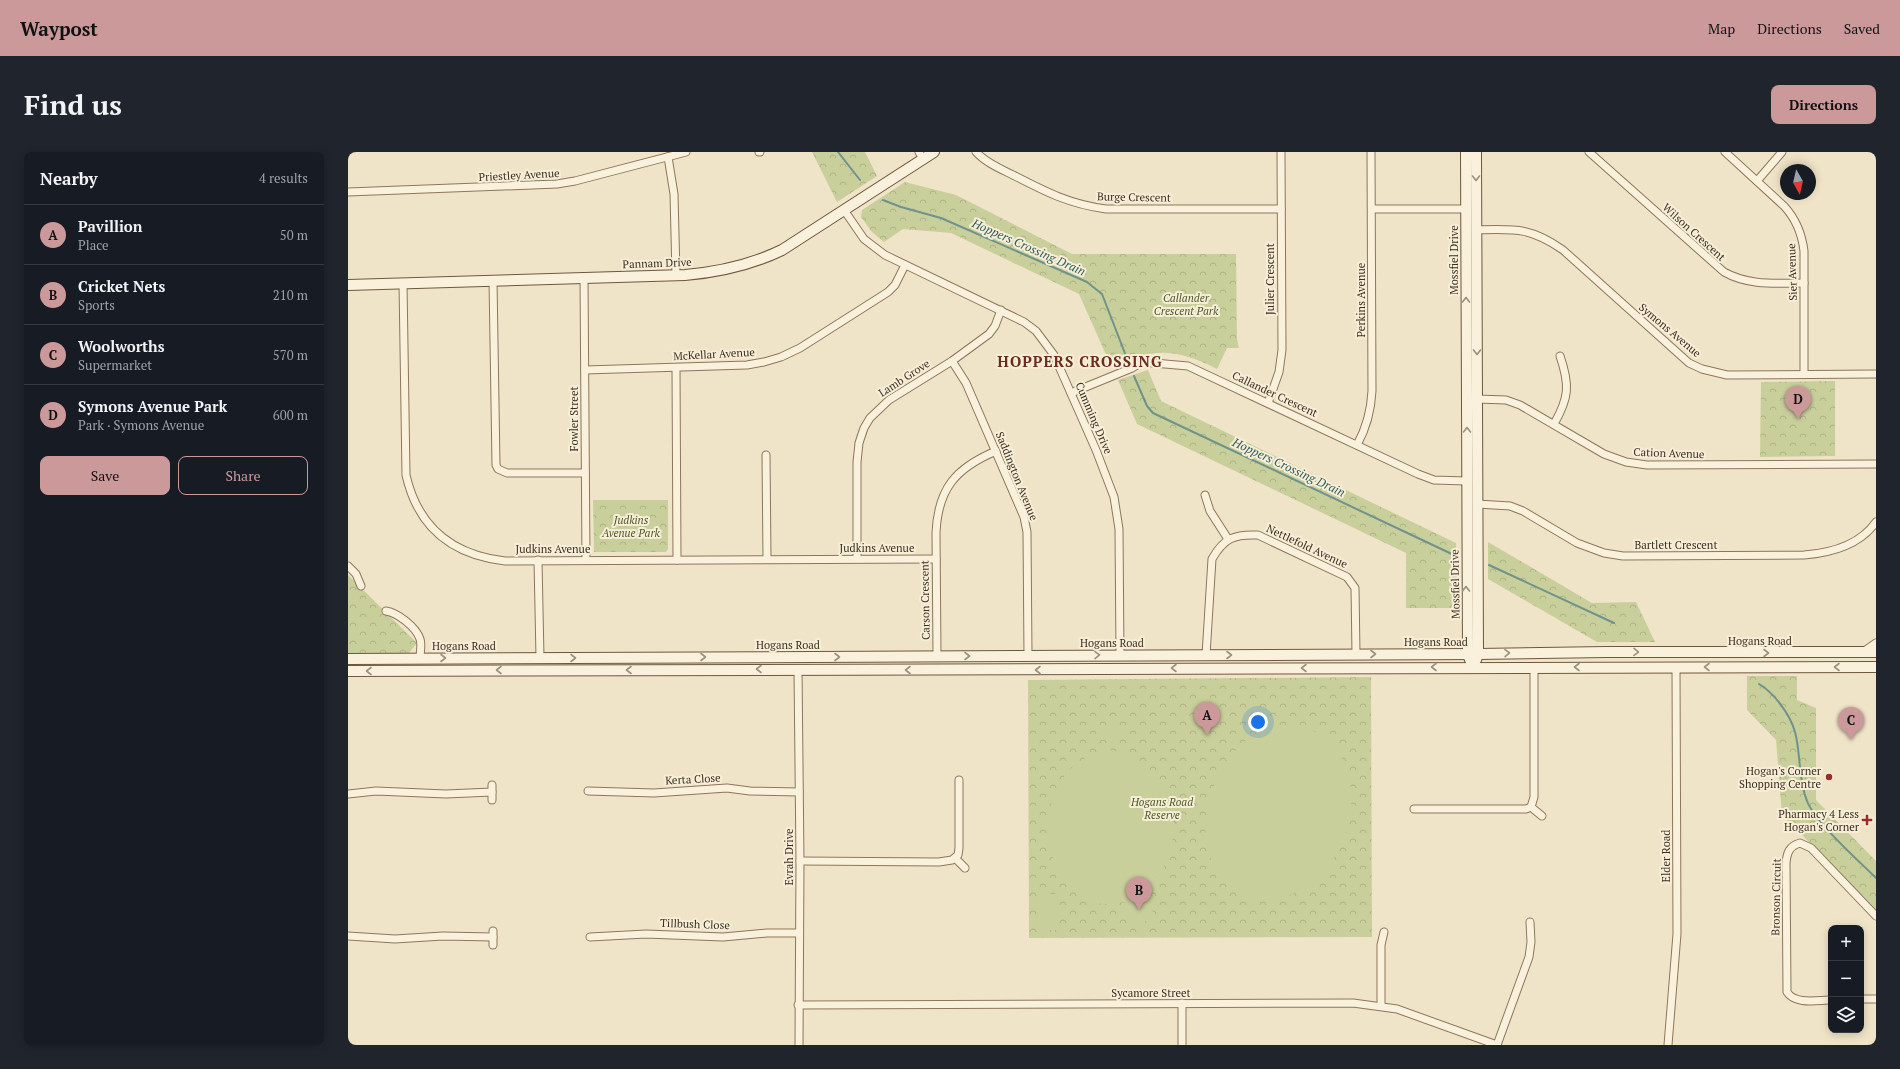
<!DOCTYPE html>
<meta charset="utf-8">
<style>
:root{--surface:#171b24;--page:#20242c;--text:#f1f3f6;--muted:#9ea1a6;--line:#363941;--accent:#cc999b}
body{margin:0;font-family:"PT Serif",serif;background:var(--page);color:var(--text)}
.controls{position:absolute;right:12px;bottom:12px;display:grid;overflow:hidden;border-radius:8px;box-shadow:0 2px 10px #0003}
.controls button{width:36px;height:36px;display:grid;place-items:center;padding:0;border:0;border-bottom:1px solid var(--line);background:var(--surface);color:var(--text);font:20px sans-serif}
.compass{position:absolute;left:1432px;top:12px;width:36px;height:36px;border-radius:50%;background:var(--surface);box-shadow:0 2px 10px #0003;rotate:172deg}
.you{position:absolute;left:910px;top:570px;width:14px;height:14px;margin:-10px;border:3px solid #fff;border-radius:50%;background:#1a73e8;box-shadow:0 0 0 6px #1a73e833}
.badge{display:grid;place-items:center;width:26px;height:26px;border-radius:50%;background:var(--accent);color:#111;font-size:13px;font-weight:700}
.pin{position:absolute;translate:-50% -33px;filter:drop-shadow(0 1px 2px #0008)}
.pin::after{content:'';position:absolute;top:21px;width:14px;height:12px;background:inherit;clip-path:polygon(0 0,100% 0,50% 100%)}
.list{margin:0;padding:0;list-style:none}
h2{display:flex;justify-content:space-between;align-items:center;height:52px;margin:0;padding:0 16px;font-size:17px}
h2 small{font-size:13px;font-weight:400;color:var(--muted)}
.list li{display:grid;grid-template-columns:26px 1fr auto;gap:12px;align-items:center;box-sizing:border-box;height:60px;padding:0 16px;border-top:1px solid var(--line)}
.list b{display:block;font-size:15px;white-space:nowrap}
.list p{margin:0;font-size:13px;white-space:nowrap;color:var(--muted)}
.list em{font-size:13px;font-style:normal;color:var(--muted)}
.actions{display:flex;gap:8px;padding:12px 16px}
.actions a{flex:1;padding:9px 0;border:1px solid var(--accent);border-radius:8px;text-align:center;font-size:14px;color:var(--accent)}
.actions .main{background:var(--accent);color:#111}
.icon{flex:none;width:22px;height:22px;fill:none;stroke:currentColor;stroke-width:2;stroke-linecap:round;stroke-linejoin:round}
.map{position:relative;flex:none;width:1528px;height:893px;overflow:hidden;border-radius:8px}
header{display:flex;align-items:center;gap:24px;box-sizing:border-box;height:56px;padding:0 20px;background:var(--accent);color:#111}
header strong{font-size:19px}
nav{display:flex;gap:22px;margin-inline-start:auto;font-size:14px}
.intro{display:flex;align-items:center;justify-content:space-between;box-sizing:border-box;height:96px;padding:0 24px}
h1{margin:0;font-size:28px}
.button{padding:10px 18px;border-radius:8px;background:var(--accent);color:#111;font-size:14px;font-weight:700}
main{display:flex;gap:24px;padding:0 24px}
aside{flex:1;background:var(--surface);border-radius:8px;box-shadow:0 2px 10px #0003}
.map>svg:first-child{display:block}
.park{fill:url(#park-crowns)}
.pitch{fill:#c9cf9b}
.lines{fill:none;stroke-linecap:round;stroke-linejoin:round}
.stream{stroke:#6f938a;stroke-width:2}
.street-casing{stroke:#8d765c;stroke-width:9}
.secondary-casing{stroke:#6f573f;stroke-width:12}
.street{stroke:#faf1dc;stroke-width:7}
.secondary{stroke:#faf1dc;stroke-width:10}
.oneway{stroke:#9c907e}
.poi-dot{fill:#9e2a2b;stroke:#f7eed8;stroke-width:1.5}
.labels{text-anchor:middle;dominant-baseline:central;stroke-width:4;stroke-linejoin:round;paint-order:stroke}
.street-label{font-size:11px;fill:#3d2e20;stroke:#f7eed8}
.park-label{font-size:11px;font-style:italic;fill:#4d5a26;stroke:#f7eed8}
.poi-label{font-size:11px;fill:#3d2e20;stroke:#f7eed8;text-anchor:end}
.water-label{font-size:12px;font-style:italic;fill:#2f5d5a;stroke:#f7eed8}
.district-label{font-size:15px;font-weight:bold;letter-spacing:1px;fill:#6b2e1e;stroke:#f7eed8}
</style>
<header>
<strong>Waypost</strong>
<nav><a>Map</a><a>Directions</a><a>Saved</a></nav>
</header>
<div class="intro"><h1>Find us</h1><a class="button">Directions</a></div>
<main>
<aside>
<h2>Nearby<small>4 results</small></h2>
<ul class="list">
<li><span class="badge">A</span><div><b>Pavillion</b><p>Place</p></div><em>50 m</em></li>
<li><span class="badge">B</span><div><b>Cricket Nets</b><p>Sports</p></div><em>210 m</em></li>
<li><span class="badge">C</span><div><b>Woolworths</b><p>Supermarket</p></div><em>570 m</em></li>
<li><span class="badge">D</span><div><b>Symons Avenue Park</b><p>Park · Symons Avenue</p></div><em>600 m</em></li>
</ul>
<div class="actions"><a class="main">Save</a><a>Share</a></div>
</aside>
<div class="map">
<svg width="1528" height="893" viewBox="0 0 1528 893">
<defs>
<pattern id="park-crowns" width="20" height="18" patternUnits="userSpaceOnUse"><rect width="20" height="18" fill="#c9cf9b"/><path d="M2 6a3 3 0 1 1 6 0M12 15a3 3 0 1 1 6 0" fill="none" stroke="#aeb285"/></pattern>
</defs>
<rect width="100%" height="100%" fill="#f0e4c8"/>
<g class="park">
<polygon points="464,0 517,0 529,24 489,50"/>
<path d="M557,30L608,43L724,102H888L889,187L891,196H879L869,217C827,196 806,196 763,214L731,142L603,81L555,77L536,90L524,80L513,65L514,58Z"/>
<polygon points="800,218 813,249 1108,391 1109,456 1058,456 1058,401 789,272 770,228"/>
<polygon points="1487,229 1487,304 1412,305 1413,230"/>
<polygon points="245,348 320,348 320,397 318,400 246,400"/>
<polygon points="1140,390 1244,451 1288,450 1307,490 1249,490 1140,427"/>
<polygon points="0,423 69,491 61,501 0,502"/>
<polygon points="1399,524 1449,524 1449,548 1468,556 1468,648 1528,709 1528,757 1434,663 1428,588 1399,558"/>
<polygon points="1023,525 1024,785 681,786 680,528"/>
</g>
<g class="pitch">
<polygon points="771,572 771,587 752,588 752,573"/>
<path d="M949,573C1037,595 1009,731 931,746C905,750 886,739 871,720C841,682 865,613 900,587C914,576 932,574 949,573Z"/>
<path d="M760,598C815,603 840,667 816,714C810,725 802,733 793,742L795,741L807,764L787,775L774,752L777,750C769,751 759,753 750,751C693,735 687,655 722,617C733,606 746,602 760,598Z"/>
<rect x="689" y="742" width="20" height="36"/>
</g>
<g class="lines">
<g class="stream">
<polyline points="490,0 512,28"/>
<polyline points="535,48 553,55 593,66 739,130 754,142 778,204"/>
<polyline points="786,224 799,254 805,261 1106,403"/>
<polyline points="1141,413 1266,471"/>
<path d="M1411,532C1426,541 1442,562 1447,580C1453,602 1450,627 1459,649C1467,670 1510,708 1528,726"/>
</g>
<defs>
<g id="street">
<polyline points="411,0 412,0"/>
<polyline points="571,0 575,7"/>
<path d="M628,0C638,11 653,17 665,23C698,40 721,52 758,57H933"/>
<path d="M1241,0L1376,120C1401,134 1428,131 1456,131"/>
<path d="M1377,0L1436,54C1448,67 1454,82 1456,99V222"/>
<polyline points="320,5 326,42 328,123"/>
<polyline points="1409,29 1434,0"/>
<polyline points="0,40 209,32 227,29 338,0"/>
<polyline points="1024,57 1118,57"/>
<polyline points="496,58 516,87 537,103 676,170 688,179 706,203 748,298 766,345 771,377 772,503"/>
<path d="M1128,78C1167,77 1182,75 1215,98L1341,211L1354,217L1379,223L1528,222"/>
<polyline points="236,126 238,408"/>
<polyline points="145,128 148,313 150,317 159,321 237,321"/>
<path d="M55,131L58,323C70,376 105,403 157,409L588,407"/>
<polyline points="604,209 618,231 676,365 679,380 680,504"/>
<polyline points="328,216 329,408"/>
<polyline points="237,218 399,213 416,210 433,205 452,196 540,140 547,133 557,113"/>
<polyline points="723,241 784,216 794,210 840,214 1070,322 1086,328 1119,329"/>
<polyline points="1129,247 1158,248 1172,253 1256,302 1278,310 1299,313 1528,312"/>
<polyline points="920,251 931,220 934,198 933,0"/>
<path d="M1206,272C1221,246 1222,233 1212,204"/>
<path d="M1009,293C1019,275 1023,259 1024,239L1023,0"/>
<polyline points="418,303 419,407"/>
<polyline points="857,343 862,359 880,387"/>
<path d="M1129,352L1162,354L1175,359L1229,391L1256,401L1275,404L1456,403C1483,401 1511,394 1528,370"/>
<polyline points="509,406 509,310 511,291 516,276 522,266 541,248 604,209 641,182 647,174 653,158"/>
<polyline points="190,408 192,506"/>
<polyline points="0,414 8,422 13,434"/>
<path d="M38,459C50,461 68,475 72,487C74,493 72,500 72,506"/>
<polyline points="1515,500 1528,491"/>
<path d="M858,503L864,407C876,386 886,382 910,383L999,425L1007,436L1008,502"/>
<path d="M589,504L588,381C590,336 608,316 648,299"/>
<polyline points="450,517 452,709 451,893"/>
<polyline points="240,639 306,641 379,636 402,639 451,640"/>
<polyline points="0,642 28,639 98,642 144,640"/>
<polyline points="144,648 144,633"/>
<polyline points="1183,655 1194,664"/>
<polyline points="1066,657 1178,657 1183,655 1186,645 1186,515"/>
<polyline points="607,706 617,716"/>
<polyline points="452,709 591,710 604,708 610,703 611,696 611,628"/>
<polyline points="145,779 145,793"/>
<polyline points="0,784 47,787 95,784 145,785"/>
<polyline points="242,785 298,782 375,785 419,781 451,781"/>
<polyline points="1513,847 1528,847"/>
<path d="M1483,848C1470,848 1447,853 1439,840L1438,711C1439,701 1441,694 1452,691L1463,696L1528,764"/>
<polyline points="834,851 834,893"/>
<polyline points="450,853 1005,851 1049,857 1149,893"/>
<polyline points="1033,853 1033,793 1036,780"/>
<polyline points="1149,893 1181,805 1183,790 1182,770"/>
<polyline points="1320,893 1329,782 1328,515"/>
</g>
<g id="secondary">
<polyline points="1118,0 1120,502 1122,508"/>
<path d="M0,133L337,123C372,120 403,113 434,98L586,0"/>
<polyline points="0,507 1130,502 1258,500 1528,500"/>
<polyline points="1128,508 1130,502 1128,0"/>
<polyline points="0,519 1528,515"/>
</g>
</defs>
<use href="#street" class="street-casing"/>
<use href="#secondary" class="secondary-casing"/>
<use href="#street" class="street"/>
<use href="#secondary" class="secondary"/>
</g>
<defs><path id="oneway-chevron" d="M-2-3.5L2.5 0L-2 3.5" fill="none" stroke-width="1.6" stroke-linecap="round" stroke-linejoin="round"/></defs>
<g class="oneway">
<use href="#oneway-chevron" transform="translate(1128 26) rotate(90)"/>
<use href="#oneway-chevron" transform="translate(1118 148) rotate(-90)"/>
<use href="#oneway-chevron" transform="translate(1129 200) rotate(90)"/>
<use href="#oneway-chevron" transform="translate(1119 278) rotate(-90)"/>
<use href="#oneway-chevron" transform="translate(1118 437) rotate(-91)"/>
<use href="#oneway-chevron" transform="translate(1288 500) rotate(1)"/>
<use href="#oneway-chevron" transform="translate(1159 501) rotate(-1)"/>
<use href="#oneway-chevron" transform="translate(1418 501)"/>
<use href="#oneway-chevron" transform="translate(1025 502)"/>
<use href="#oneway-chevron" transform="translate(749 503) rotate(-1)"/>
<use href="#oneway-chevron" transform="translate(881 503)"/>
<use href="#oneway-chevron" transform="translate(619 504)"/>
<use href="#oneway-chevron" transform="translate(355 505)"/>
<use href="#oneway-chevron" transform="translate(489 505)"/>
<use href="#oneway-chevron" transform="translate(95 506)"/>
<use href="#oneway-chevron" transform="translate(225 506)"/>
<use href="#oneway-chevron" transform="translate(1086 515) rotate(180)"/>
<use href="#oneway-chevron" transform="translate(1229 515) rotate(180)"/>
<use href="#oneway-chevron" transform="translate(1359 515) rotate(180)"/>
<use href="#oneway-chevron" transform="translate(1489 515) rotate(180)"/>
<use href="#oneway-chevron" transform="translate(826 516) rotate(-180)"/>
<use href="#oneway-chevron" transform="translate(956 516) rotate(180)"/>
<use href="#oneway-chevron" transform="translate(411 517) rotate(180)"/>
<use href="#oneway-chevron" transform="translate(151 518) rotate(180)"/>
<use href="#oneway-chevron" transform="translate(281 518) rotate(180)"/>
<use href="#oneway-chevron" transform="translate(560 518) rotate(-180)"/>
<use href="#oneway-chevron" transform="translate(690 518) rotate(-180)"/>
<use href="#oneway-chevron" transform="translate(21 519) rotate(180)"/>
</g>
<g class="poi-dot">
<circle cx="1481" cy="625" r="4"/>
<path d="M1517 662h4v4h4v4h-4v4h-4v-4h-4v-4h4z"/>
</g>
<g class="labels">
<g class="street-label">
<text transform="translate(171 23) rotate(-3)">Priestley Avenue</text>
<text transform="translate(786 45) rotate(1)">Burge Crescent</text>
<text transform="translate(1346 80) rotate(42)">Wilson Crescent</text>
<text transform="translate(1106 108) rotate(-90)">Mossfiel Drive</text>
<text transform="translate(309 111) rotate(-2)">Pannam Drive</text>
<text transform="translate(1444 120) rotate(-92)">Sier Avenue</text>
<text transform="translate(922 127) rotate(-90)">Julier Crescent</text>
<text transform="translate(1013 148) rotate(-90)">Perkins Avenue</text>
<text transform="translate(1322 178) rotate(40)">Symons Avenue</text>
<text transform="translate(366 202) rotate(-3)">McKellar Avenue</text>
<text transform="translate(556 226) rotate(-33)">Lamb Grove</text>
<text transform="translate(927 242) rotate(25)">Callander Crescent</text>
<text transform="translate(746 266) rotate(67)">Cumming Drive</text>
<text transform="translate(226 267) rotate(-90)">Fowler Street</text>
<text transform="translate(1321 301) rotate(2)">Cation Avenue</text>
<text transform="translate(669 324) rotate(68)">Saddington Avenue</text>
<text x="1328" y="393">Bartlett Crescent</text>
<text transform="translate(959 394) rotate(25)">Nettlefold Avenue</text>
<text x="529" y="396">Judkins Avenue</text>
<text x="205" y="397">Judkins Avenue</text>
<text transform="translate(1107 432) rotate(-91)">Mossfiel Drive</text>
<text transform="translate(577 448) rotate(-91)">Carson Crescent</text>
<text x="1412" y="489">Hogans Road</text>
<text x="1088" y="490">Hogans Road</text>
<text x="764" y="491">Hogans Road</text>
<text x="440" y="493">Hogans Road</text>
<text x="116" y="494">Hogans Road</text>
<text transform="translate(345 627) rotate(-3)">Kerta Close</text>
<text transform="translate(1318 704) rotate(-90)">Elder Road</text>
<text transform="translate(441 705) rotate(-90)">Evrah Drive</text>
<text transform="translate(1428 745) rotate(-89)">Bronson Circuit</text>
<text transform="translate(347 772) rotate(2)">Tillbush Close</text>
<text x="803" y="841">Sycamore Street</text>
</g>
<g class="park-label">
<text x="838" y="146">Callander<tspan x="838" dy="13">Crescent Park</tspan></text>
<text x="283" y="368">Judkins<tspan x="283" dy="13">Avenue Park</tspan></text>
<text x="814" y="650">Hogans Road<tspan x="814" dy="13">Reserve</tspan></text>
</g>
<g class="poi-label">
<text x="1473" y="619">Hogan's Corner<tspan x="1473" dy="13">Shopping Centre</tspan></text>
<text x="1511" y="662">Pharmacy 4 Less<tspan x="1511" dy="13">Hogan's Corner</tspan></text>
</g>
<g class="water-label">
<text transform="translate(681 95) rotate(24)">Hoppers Crossing Drain</text>
<text transform="translate(941 315) rotate(25)">Hoppers Crossing Drain</text>
</g>
<g class="district-label">
<text x="732" y="209">HOPPERS CROSSING</text>
</g>
</g>
</svg>
<div class="controls">
<button>+</button>
<button>−</button>
<button><svg class="icon" aria-label="layers" viewBox="0 0 24 24"><path d="M12 4l9 5-9 5-9-5zM3 14l9 5 9-5"/></svg></button>
</div>
<svg class="compass" viewBox="-18 -18 36 36"><path d="M0-13l5 13h-10z" fill="#e53935"/><path d="M0 13l5-13h-10z" fill="#9ea1a6"/></svg>
<div class="you"></div>
<div class="pin badge" style="left:859px;top:583px">A</div>
<div class="pin badge" style="left:791px;top:758px">B</div>
<div class="pin badge" style="left:1503px;top:588px">C</div>
<div class="pin badge" style="left:1450px;top:267px">D</div>
</div>
</main>
